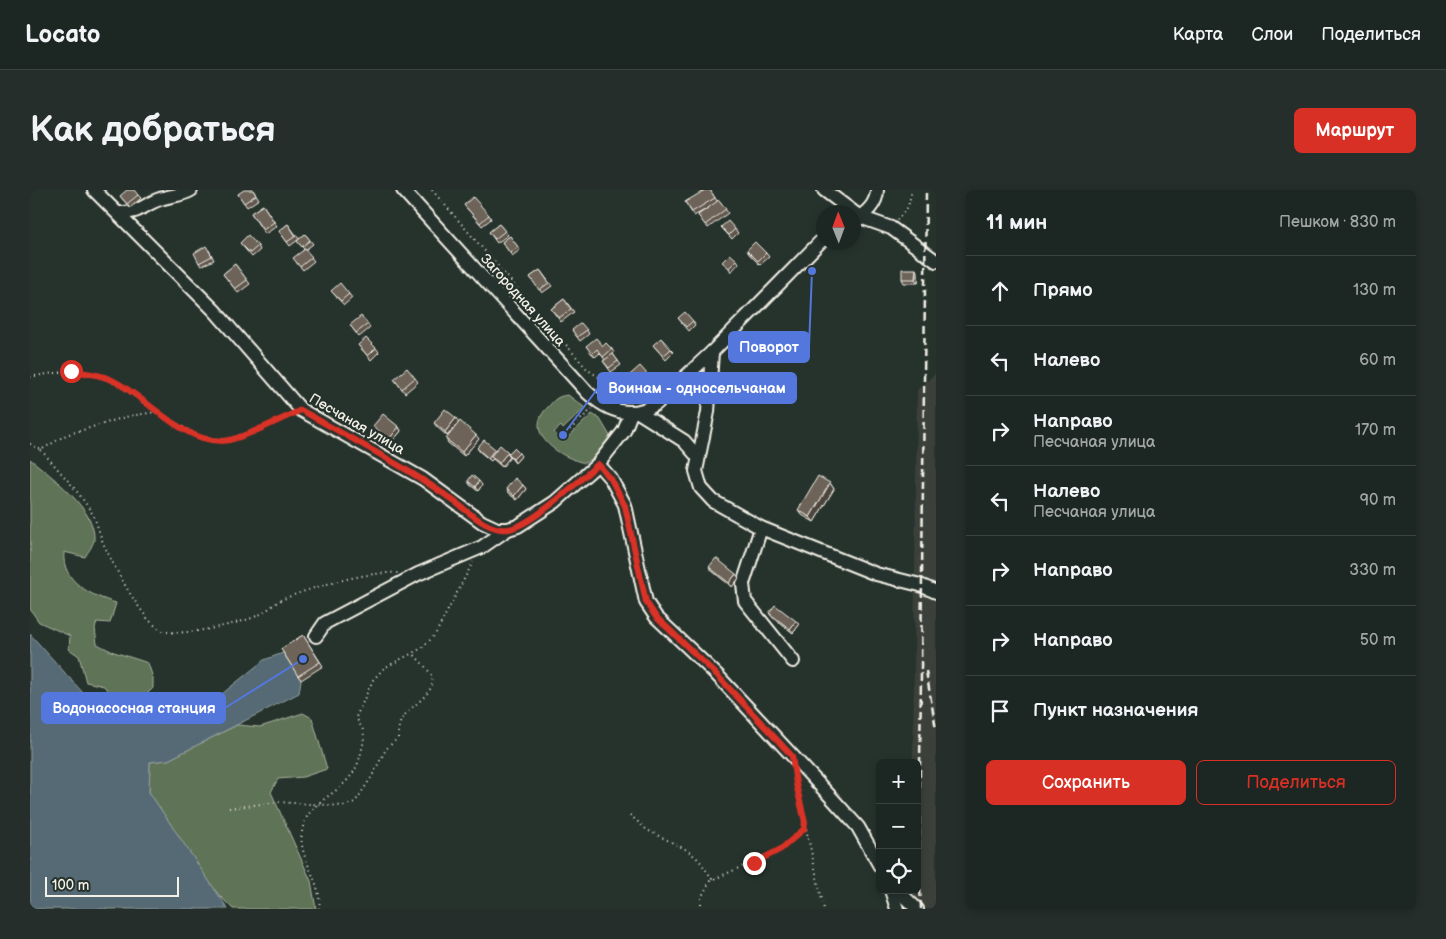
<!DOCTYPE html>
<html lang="ru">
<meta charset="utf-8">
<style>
:root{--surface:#1c2622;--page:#252e2a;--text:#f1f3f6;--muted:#a0a5a5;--line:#3a4340;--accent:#d93025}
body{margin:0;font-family:"Balsamiq Sans",sans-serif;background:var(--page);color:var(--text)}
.controls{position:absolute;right:15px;bottom:15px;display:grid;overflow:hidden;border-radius:8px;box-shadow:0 2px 8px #0003}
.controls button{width:45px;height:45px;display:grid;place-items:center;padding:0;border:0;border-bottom:1px solid var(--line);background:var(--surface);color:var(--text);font:25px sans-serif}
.compass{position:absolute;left:786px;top:15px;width:45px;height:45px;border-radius:50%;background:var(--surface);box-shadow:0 2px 8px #0003;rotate:359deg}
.scale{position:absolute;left:15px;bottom:12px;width:134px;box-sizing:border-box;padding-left:5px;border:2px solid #f4f1e8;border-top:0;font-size:14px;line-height:18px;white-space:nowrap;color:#f4f1e8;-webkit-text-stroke:4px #26332d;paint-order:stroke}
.stop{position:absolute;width:15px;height:15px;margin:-11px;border:4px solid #d93025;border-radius:50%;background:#fff}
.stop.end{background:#d93025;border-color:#fff;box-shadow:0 1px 5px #0008}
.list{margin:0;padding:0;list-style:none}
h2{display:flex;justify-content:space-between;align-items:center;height:65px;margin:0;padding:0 20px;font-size:21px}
h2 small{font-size:16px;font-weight:400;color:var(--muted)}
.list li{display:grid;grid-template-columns:32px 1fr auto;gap:15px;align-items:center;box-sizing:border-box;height:70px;padding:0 20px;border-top:1px solid var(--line)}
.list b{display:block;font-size:19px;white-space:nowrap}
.list p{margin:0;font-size:16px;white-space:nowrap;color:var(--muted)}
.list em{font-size:16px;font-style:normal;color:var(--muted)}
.actions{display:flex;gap:10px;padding:15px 20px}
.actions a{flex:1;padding:11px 0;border:1px solid var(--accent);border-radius:8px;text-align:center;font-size:18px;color:var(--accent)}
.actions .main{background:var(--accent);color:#fff}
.icon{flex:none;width:28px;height:28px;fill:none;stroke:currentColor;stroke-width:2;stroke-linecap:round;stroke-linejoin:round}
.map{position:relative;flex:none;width:906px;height:719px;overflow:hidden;border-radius:8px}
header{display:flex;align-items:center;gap:30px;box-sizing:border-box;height:70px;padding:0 25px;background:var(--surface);border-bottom:1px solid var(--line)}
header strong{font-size:24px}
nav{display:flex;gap:28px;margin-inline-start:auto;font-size:18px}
.intro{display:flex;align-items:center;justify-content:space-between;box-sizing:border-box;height:120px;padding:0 30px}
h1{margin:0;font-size:35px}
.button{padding:12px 22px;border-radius:8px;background:var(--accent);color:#fff;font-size:18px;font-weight:700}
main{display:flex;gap:30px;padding:0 30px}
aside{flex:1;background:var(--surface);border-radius:8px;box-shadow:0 2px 8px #0003}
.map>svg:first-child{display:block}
.built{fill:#3b413a}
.green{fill:#5f7356;stroke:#aab29f}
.water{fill:#566b74;stroke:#95a1a2}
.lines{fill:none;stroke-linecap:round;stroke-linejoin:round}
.minor-casing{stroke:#f4f1e8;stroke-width:16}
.path{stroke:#f4f1e8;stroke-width:2;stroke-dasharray:1 4;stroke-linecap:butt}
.minor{stroke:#26332d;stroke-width:12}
.rail{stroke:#f4f1e8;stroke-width:2.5;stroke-dasharray:8 4;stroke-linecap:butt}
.wall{fill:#5e554c;stroke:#f4f1e8}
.shaded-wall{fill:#4c453e;stroke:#f4f1e8}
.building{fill:#6d6358;stroke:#f4f1e8}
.route{stroke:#d93025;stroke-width:6}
.labels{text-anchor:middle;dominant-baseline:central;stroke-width:5;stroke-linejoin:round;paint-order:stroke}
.street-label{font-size:14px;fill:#f4f1e8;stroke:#26332d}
.leader{fill:none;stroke:#5377dc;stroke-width:2}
.callout-dot{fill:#5377dc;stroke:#26332d;stroke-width:2}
.callout{fill:#5377dc;stroke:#5377dc;stroke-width:2}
.callout-label{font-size:15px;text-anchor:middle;font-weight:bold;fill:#fff}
</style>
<header>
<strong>Locato</strong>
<nav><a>Карта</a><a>Слои</a><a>Поделиться</a></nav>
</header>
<div class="intro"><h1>Как добраться</h1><a class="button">Маршрут</a></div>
<main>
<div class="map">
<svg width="906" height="719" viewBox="0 0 906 719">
<rect width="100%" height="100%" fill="#26332d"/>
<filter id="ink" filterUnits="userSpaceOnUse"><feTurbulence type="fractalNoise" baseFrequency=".02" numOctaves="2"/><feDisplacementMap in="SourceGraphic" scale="10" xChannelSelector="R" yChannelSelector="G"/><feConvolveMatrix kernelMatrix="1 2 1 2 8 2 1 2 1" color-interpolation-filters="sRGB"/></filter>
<g filter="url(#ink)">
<polygon class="built" points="906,183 906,719 882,719 882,700 887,700 887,573 883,573 887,200"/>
<g class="green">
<path d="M538,205L555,218L533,239L531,236L524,242L533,252L562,224L570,229L580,246L571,263L555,273C531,268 490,243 519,216C525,209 528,206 538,205Z"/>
<path d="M0,269C21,286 67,320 64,350C63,356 57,363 55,367L34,362C31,392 62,406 86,413L80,433L67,432L65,438L67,454L81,461L118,473L123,488V498L113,508L81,505L74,496L56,492L49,466L39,459L40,446L9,432L0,419Z"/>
<polygon points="273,523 282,528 297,579 273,587 248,589 241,602 281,691 286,719 203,719 187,703 119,602 120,572 138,570 207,535 230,537"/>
</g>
<polygon class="water" points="0,444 63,514 156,520 192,504 234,470 253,463 271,490 269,503 138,570 120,572 119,602 198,719 0,719"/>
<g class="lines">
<defs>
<g id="minor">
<polyline points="64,0 185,121 271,220 393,289 452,332 467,339 478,339 488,336 525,312 568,274 594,241 601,223"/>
<path d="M373,0L558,203C578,221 601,230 626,214L682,162L794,48"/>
<polyline points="794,0 830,27 861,38 906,71"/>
<path d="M89,23C108,24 113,15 130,9C141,5 151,6 161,0"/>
<path d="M824,29C836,25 847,13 847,0"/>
<polyline points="682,162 678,222 666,281 671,298 683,311 731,338 846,384 890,395 906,402"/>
<polyline points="608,222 654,251 668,267"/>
<polyline points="568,274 581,289 595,315 616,412 626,427 686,484 799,605 828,637 850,676"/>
<polyline points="731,338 713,394 715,411 763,471"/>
<polyline points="286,446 295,433 388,384 452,357 478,339"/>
<polyline points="861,700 867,719"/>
<polyline points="867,700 887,719"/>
</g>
</defs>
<use href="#minor" class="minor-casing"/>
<g class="path">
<path d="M402,0L557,179C571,190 587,195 595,211"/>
<polyline points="867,30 878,17 882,0"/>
<path d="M0,187C60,175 79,185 126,222"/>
<polyline points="536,243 562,219"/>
<polyline points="0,254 11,260 36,245 99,226 126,222 170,247 193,251 232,238 262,225"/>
<path d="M11,260C29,281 49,301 63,325C68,335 70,347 75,357C87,382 101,408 118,429C122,433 128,439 133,441C152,447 210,434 229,425C237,421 243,414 251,410C282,397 336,381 368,383"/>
<path d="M199,618L248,612L313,616L325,612L341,588L356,559L368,548C368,540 369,532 374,526C382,515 409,501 401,485C397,477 388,470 383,463"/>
<polyline points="600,625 617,640 657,660 669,670 683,690"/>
<polyline points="775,634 794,719"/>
<path d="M289,719C293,690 268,671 272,642C277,604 321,608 331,563C333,555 335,548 333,540C331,536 328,532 326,527L343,490L354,478L392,458L405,445L443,372"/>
<polyline points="671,719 671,708 680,691 751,659 774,639 772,616 764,584"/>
</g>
<use href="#minor" class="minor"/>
<g class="rail">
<polyline points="896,481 906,539"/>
<polyline points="891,719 889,675 896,0"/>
</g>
</g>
<g class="wall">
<polygon points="223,0 229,9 217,17 208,4"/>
<polygon points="680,0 687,11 689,10 698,23 678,38 668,25 678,18 664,26 655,12"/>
<polygon points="108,5 111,8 100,18 90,6"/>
<polygon points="233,15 247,36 235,44 221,23"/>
<polygon points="434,15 459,25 461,29 452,36"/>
<polygon points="258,34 269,49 260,56 249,41"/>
<polygon points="469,34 478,45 467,53 459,42"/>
<polygon points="691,37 705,39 708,43 702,49"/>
<polygon points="275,44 283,54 275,60 284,71 273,80 266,72 274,59 267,51"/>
<polygon points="480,46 490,60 482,66 472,52"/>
<polygon points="210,53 228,56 230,60 222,67"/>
<polygon points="179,60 184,70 171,76 169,73"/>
<polygon points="717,60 736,63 739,67 730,75 719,64"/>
<polygon points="205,74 220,94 208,103 193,84"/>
<polygon points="510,80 522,96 512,103 500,87"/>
<polygon points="888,83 888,93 874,93 872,89"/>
<polygon points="301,101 319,104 322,108 314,115"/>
<polygon points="534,109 544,122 531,132 521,119"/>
<polygon points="648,128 663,131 665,135 659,141"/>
<polygon points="338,134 340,138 329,147 320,135"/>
<polygon points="542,140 557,140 559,144 550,151"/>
<polygon points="328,155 346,158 349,162 341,170"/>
<polygon points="623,155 641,159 644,162 636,170"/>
<polygon points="556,156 573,156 582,159 584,163 583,164 591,175 581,182 573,171 575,170 570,163 565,167"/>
<polygon points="618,185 620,189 604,203 594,190"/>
<polygon points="385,188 388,192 375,203 364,189"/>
<polygon points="429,232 417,246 407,237 404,233"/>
<polygon points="343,236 369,237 371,241 361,253 346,240"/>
<polygon points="416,249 449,249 434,266 418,253"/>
<polygon points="447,258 465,259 466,260 491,266 485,273 480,267 472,277 463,269 461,271 450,262"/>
<polygon points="438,291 452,295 448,301 440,295"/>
<polygon points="800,293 804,299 784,332 772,325 768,320"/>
<polygon points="493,295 496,299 487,310 478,303 476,299"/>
<polygon points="679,377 709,388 702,397 682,381"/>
<polygon points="739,423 766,431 769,435 763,443 742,427"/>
<polygon points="273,445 293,476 271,490 251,459"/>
</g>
<g class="shaded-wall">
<polygon points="707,70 709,73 701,82 699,78"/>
<polygon points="886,79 888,83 888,93 885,89"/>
<polygon points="426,228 429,232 417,246 415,242"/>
<polygon points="369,237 371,241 361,253 359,249"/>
<polygon points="446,245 449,249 434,266 432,262"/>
<polygon points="465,259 468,263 461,266 463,269 461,271 458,268"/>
<polygon points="478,262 481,266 478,264 480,267 472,277 469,273"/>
<polygon points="489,263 491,266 485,273 483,269"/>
<polygon points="449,291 452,295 448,301 445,297"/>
<polygon points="800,293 804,299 784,332 780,327"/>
<polygon points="493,295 496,299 487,310 484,306"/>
<polygon points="706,384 709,388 702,397 699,393"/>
<polygon points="766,431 769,435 763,443 760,439"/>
</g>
<g class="building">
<polygon points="97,0 104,0 108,5 97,14 90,6"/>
<polygon points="214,0 223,0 226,5 214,13 208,4"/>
<polygon points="675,0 680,0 685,8 662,22 655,12"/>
<polygon points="443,7 459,25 450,33 434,15"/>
<polygon points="689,10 696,19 675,35 668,25"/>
<polygon points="233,15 244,32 233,40 221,23"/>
<polygon points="698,31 705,39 699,45 691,37"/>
<polygon points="258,34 266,46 257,52 249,41"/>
<polygon points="469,34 475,41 465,49 459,42"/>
<polygon points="275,44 280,50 272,57 267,51"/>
<polygon points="218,45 228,56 220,63 210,53"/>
<polygon points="480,46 488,57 480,63 472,52"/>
<polygon points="725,52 736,63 728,71 717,60"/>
<polygon points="176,56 182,66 169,73 164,63"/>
<polygon points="275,59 282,67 270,77 263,68"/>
<polygon points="700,64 707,70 699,78 692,72"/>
<polygon points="205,74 217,90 205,99 193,84"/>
<polygon points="872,79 886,79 885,89 872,89"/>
<polygon points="510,80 519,93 509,100 500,87"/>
<polygon points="310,93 319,104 311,111 301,101"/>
<polygon points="534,109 541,119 529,128 521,119"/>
<polygon points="655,122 663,131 656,137 648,128"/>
<polygon points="331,126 338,134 326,143 320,135"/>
<polygon points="551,133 557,140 547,147 542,140"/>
<polygon points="336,148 346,158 338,166 328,155"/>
<polygon points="566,148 573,156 576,153 582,159 573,167 567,159 562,164 556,156"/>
<polygon points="631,148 641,159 633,166 623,155"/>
<polygon points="583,164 588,171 579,178 573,171"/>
<polygon points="610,176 618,185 601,199 594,190"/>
<polygon points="377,178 385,188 372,199 364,189"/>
<polygon points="415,219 426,228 415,242 404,233"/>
<polygon points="353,224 369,237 359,249 343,236"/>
<polygon points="430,231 446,245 432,262 416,249"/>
<polygon points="454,250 465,259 458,268 447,258"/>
<polygon points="470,255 478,262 469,273 461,266"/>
<polygon points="484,258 489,263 483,269 478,264"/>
<polygon points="442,285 449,291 445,297 438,291"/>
<polygon points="788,286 800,293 780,327 768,320"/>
<polygon points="485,288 493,295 484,306 476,299"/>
<polygon points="686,368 706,384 699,393 679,377"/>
<polygon points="745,415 766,431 760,439 739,423"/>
<polygon points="273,445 290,472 268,486 251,459"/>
</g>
</g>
<g class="lines" filter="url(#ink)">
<path class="route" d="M41,181C56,183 69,184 82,190C117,207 150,251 192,251C209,251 253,228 271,220C323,250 377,277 425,312C440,323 459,342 479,339C502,335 549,291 568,274L581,289L595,316L616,412L626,427L686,484L762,566L766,594L775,632L774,639L751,659L724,673"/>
</g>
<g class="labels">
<g class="street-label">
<text transform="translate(493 110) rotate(48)">Загородная улица</text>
<text transform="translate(327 234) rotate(30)">Песчаная улица</text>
</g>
</g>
<path class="leader" d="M782 81L779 157M533 245L568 198M273 469L195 518"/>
<g class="callout-dot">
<circle cx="782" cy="81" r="5"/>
<circle cx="533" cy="245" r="5"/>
<circle cx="273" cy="469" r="5"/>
</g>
<g class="callout">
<rect x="699" y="142" width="80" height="30" rx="5"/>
<rect x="568" y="183" width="198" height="30" rx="5"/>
<rect x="12" y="503" width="183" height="30" rx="5"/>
</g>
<g class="callout-label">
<text x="739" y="162">Поворот</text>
<text x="667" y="203">Воинам - односельчанам</text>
<text x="104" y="523">Водонасосная станция</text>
</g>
</svg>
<div class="controls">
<button>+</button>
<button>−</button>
<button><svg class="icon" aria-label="locate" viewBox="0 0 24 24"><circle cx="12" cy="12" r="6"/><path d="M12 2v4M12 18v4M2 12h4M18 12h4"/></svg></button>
</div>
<svg class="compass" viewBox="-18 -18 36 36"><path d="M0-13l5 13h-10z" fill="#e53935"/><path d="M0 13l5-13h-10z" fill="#a0a5a5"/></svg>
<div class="scale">100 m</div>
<div class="stop" style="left:41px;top:181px"></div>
<div class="stop end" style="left:724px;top:673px"></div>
</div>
<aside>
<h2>11 мин<small>Пешком · 830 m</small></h2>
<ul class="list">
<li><svg class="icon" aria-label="ahead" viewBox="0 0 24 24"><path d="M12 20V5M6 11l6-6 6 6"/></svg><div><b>Прямо</b></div><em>130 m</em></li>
<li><svg class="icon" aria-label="left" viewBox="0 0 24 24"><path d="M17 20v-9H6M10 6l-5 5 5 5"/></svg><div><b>Налево</b></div><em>60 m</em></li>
<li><svg class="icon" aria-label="right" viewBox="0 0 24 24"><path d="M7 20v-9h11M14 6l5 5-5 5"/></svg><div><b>Направо</b><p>Песчаная улица</p></div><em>170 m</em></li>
<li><svg class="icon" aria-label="left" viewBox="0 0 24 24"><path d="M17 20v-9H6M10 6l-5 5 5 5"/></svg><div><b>Налево</b><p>Песчаная улица</p></div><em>90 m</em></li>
<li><svg class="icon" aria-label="right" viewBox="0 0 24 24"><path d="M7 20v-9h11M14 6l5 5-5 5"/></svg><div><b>Направо</b></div><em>330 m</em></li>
<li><svg class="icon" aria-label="right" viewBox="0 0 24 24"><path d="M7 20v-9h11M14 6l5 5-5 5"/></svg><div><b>Направо</b></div><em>50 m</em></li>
<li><svg class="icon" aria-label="arrive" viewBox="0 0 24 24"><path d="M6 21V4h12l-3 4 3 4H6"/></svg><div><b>Пункт назначения</b></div></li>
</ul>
<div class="actions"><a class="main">Сохранить</a><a>Поделиться</a></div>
</aside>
</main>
